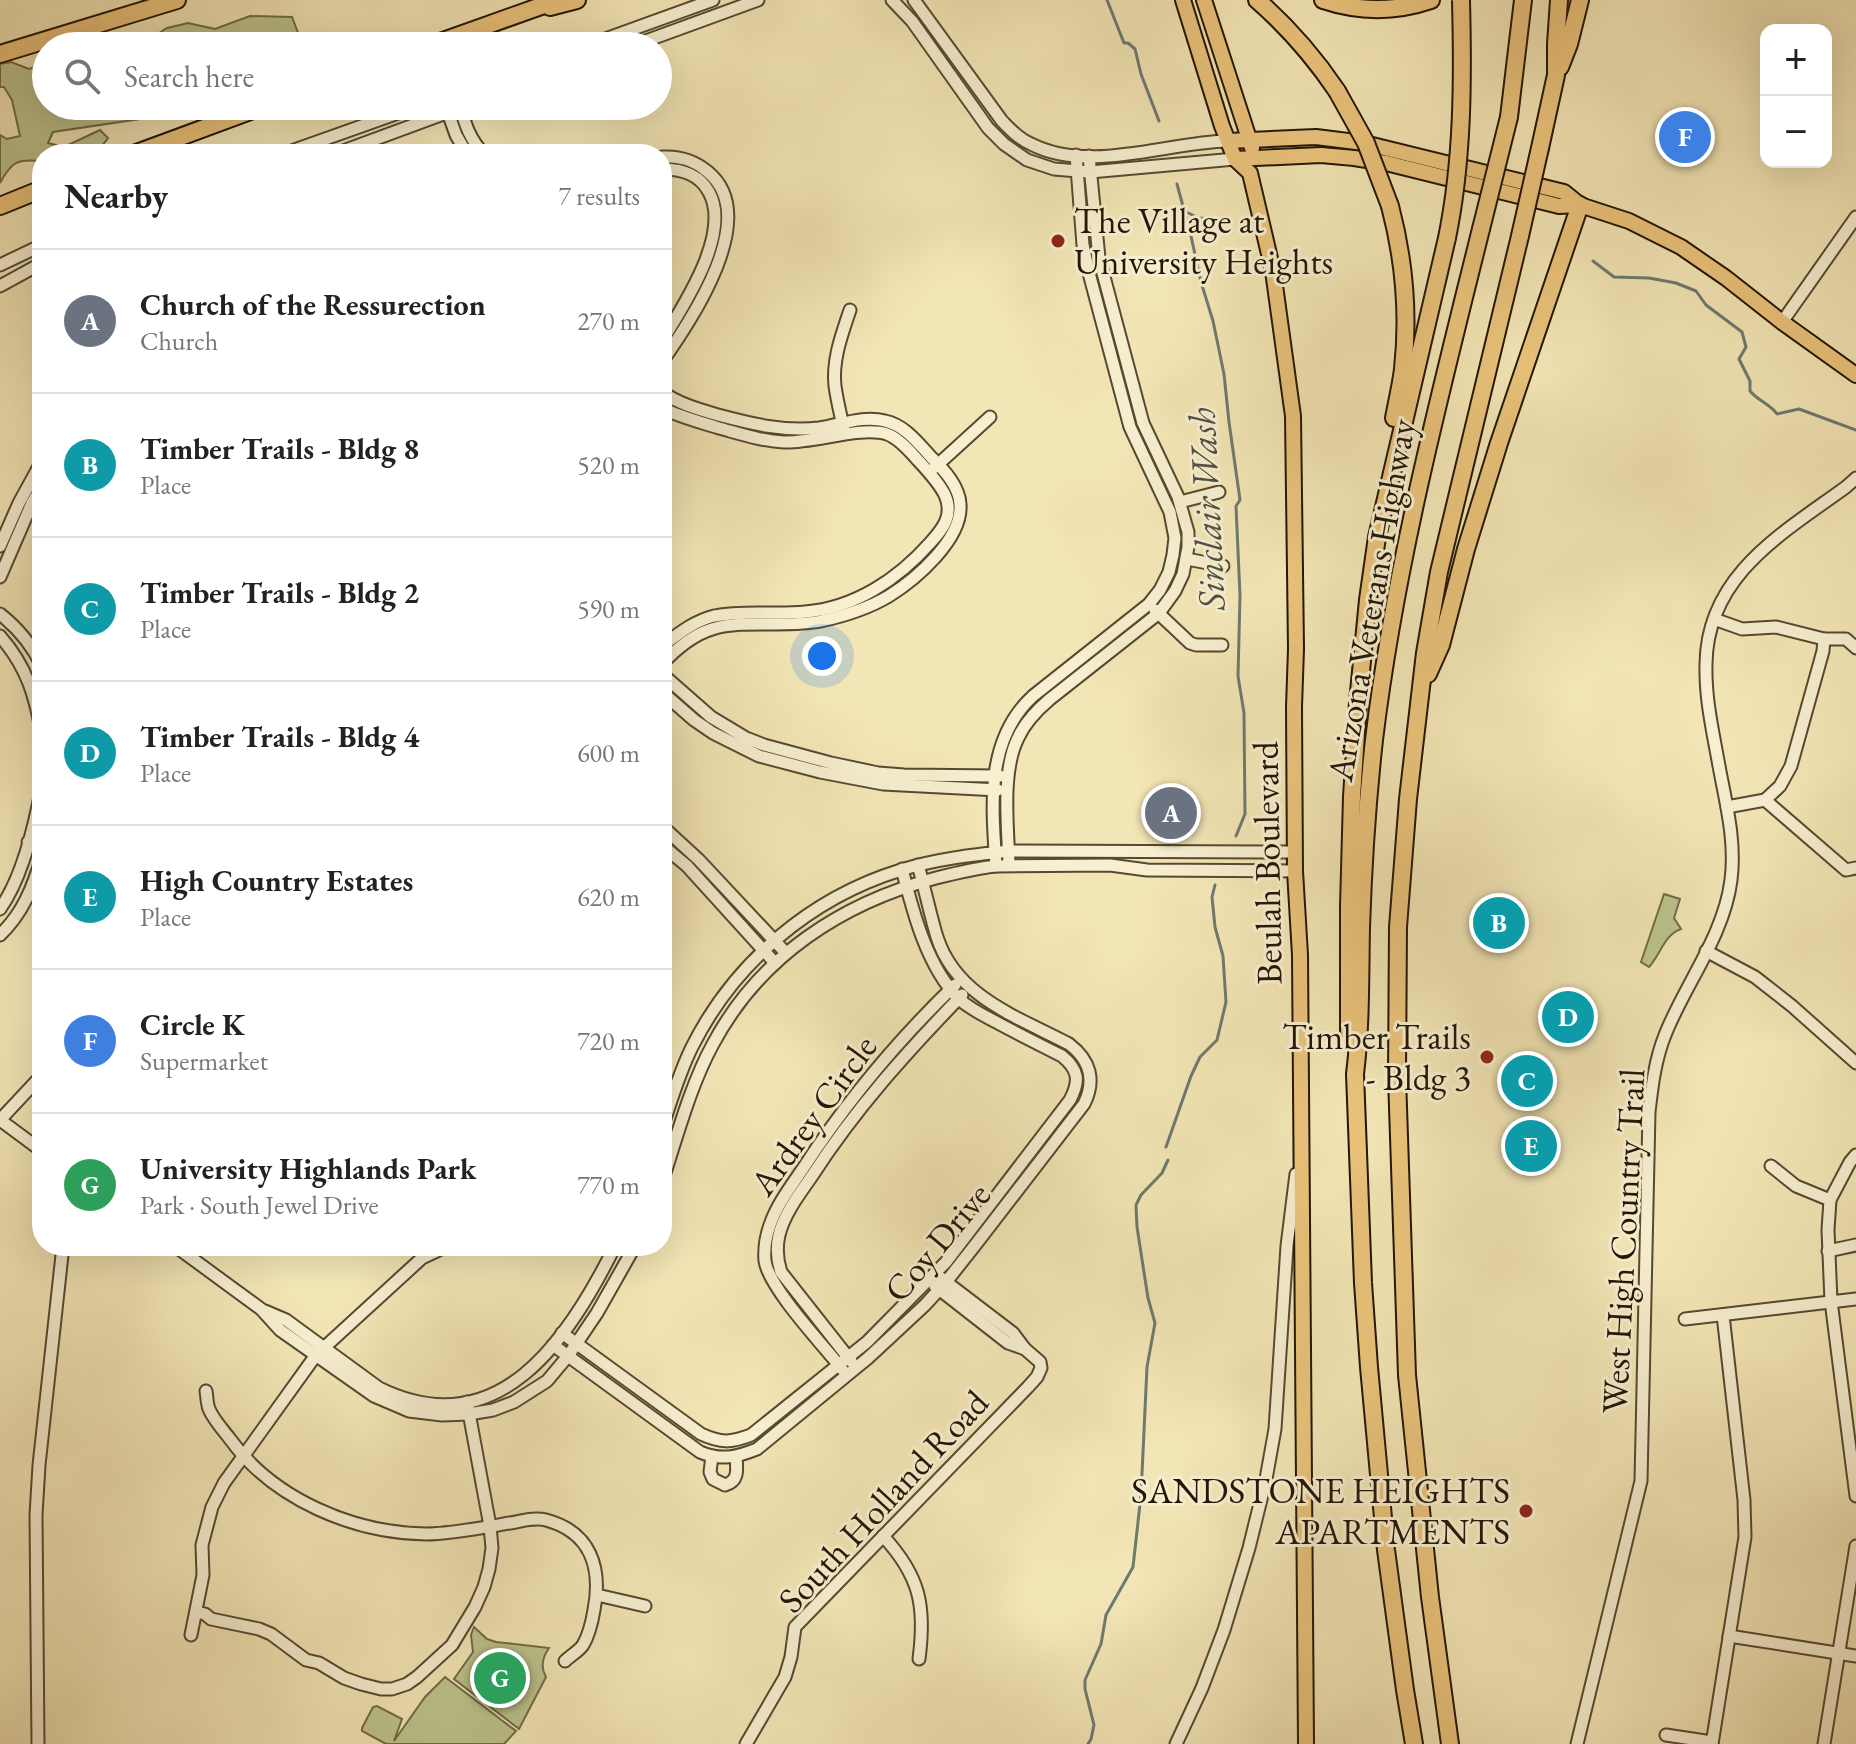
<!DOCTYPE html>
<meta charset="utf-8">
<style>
:root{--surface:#fff;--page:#f2f2f2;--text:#222;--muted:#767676;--line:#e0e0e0;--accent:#db2777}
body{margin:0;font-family:"EB Garamond",serif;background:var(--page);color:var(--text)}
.controls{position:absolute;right:24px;top:24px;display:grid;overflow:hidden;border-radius:16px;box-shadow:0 8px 32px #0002}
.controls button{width:72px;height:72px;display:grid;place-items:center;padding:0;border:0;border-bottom:2px solid var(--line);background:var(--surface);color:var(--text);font:40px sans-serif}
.you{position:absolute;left:822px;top:656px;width:28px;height:28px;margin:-20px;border:6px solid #fff;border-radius:50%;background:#1a73e8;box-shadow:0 0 0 12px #1a73e833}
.badge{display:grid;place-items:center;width:52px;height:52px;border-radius:50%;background:var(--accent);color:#fff;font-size:26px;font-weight:700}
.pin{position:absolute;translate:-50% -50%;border:4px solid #fff;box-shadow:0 2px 8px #0006}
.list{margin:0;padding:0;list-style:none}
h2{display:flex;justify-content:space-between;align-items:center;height:104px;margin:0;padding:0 32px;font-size:34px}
h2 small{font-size:26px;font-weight:400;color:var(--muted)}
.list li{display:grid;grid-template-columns:52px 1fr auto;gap:24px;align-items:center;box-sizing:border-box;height:144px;padding:0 32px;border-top:2px solid var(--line)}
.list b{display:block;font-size:30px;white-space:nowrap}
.list p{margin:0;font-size:26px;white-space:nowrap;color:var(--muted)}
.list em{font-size:26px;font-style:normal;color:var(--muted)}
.icon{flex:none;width:44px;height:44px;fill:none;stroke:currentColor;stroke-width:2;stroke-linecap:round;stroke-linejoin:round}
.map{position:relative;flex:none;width:1856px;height:1744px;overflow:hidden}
.search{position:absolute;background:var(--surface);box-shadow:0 8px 32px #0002;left:32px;top:32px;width:640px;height:88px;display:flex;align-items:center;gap:20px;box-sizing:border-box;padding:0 28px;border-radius:44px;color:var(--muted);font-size:30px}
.panel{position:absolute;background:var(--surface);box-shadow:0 8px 32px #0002;left:32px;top:144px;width:640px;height:1112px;border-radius:32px}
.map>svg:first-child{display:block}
.green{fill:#bdc48d;stroke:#706c49;stroke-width:2}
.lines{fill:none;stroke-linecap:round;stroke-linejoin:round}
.stream{stroke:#6e7a71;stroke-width:3}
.minor-casing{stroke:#564931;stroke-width:15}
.major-casing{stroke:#221505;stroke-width:18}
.highway-casing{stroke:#221505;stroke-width:20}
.minor{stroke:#f7efd0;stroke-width:11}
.major{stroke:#eac37b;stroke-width:14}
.highway{stroke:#eac37b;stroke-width:16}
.highway-bridge-casing{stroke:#221505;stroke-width:20;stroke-linecap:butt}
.highway-bridge{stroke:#eac37b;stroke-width:16}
.poi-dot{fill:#8f2418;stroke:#f7efd0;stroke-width:3}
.labels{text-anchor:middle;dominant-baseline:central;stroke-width:6;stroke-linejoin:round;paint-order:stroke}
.poi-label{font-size:36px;fill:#221505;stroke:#f7efd0;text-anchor:end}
.street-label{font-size:36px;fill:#221505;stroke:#f7efd0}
.water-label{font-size:38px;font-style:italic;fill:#4e5044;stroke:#f7efd0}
</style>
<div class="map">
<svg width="1856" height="1744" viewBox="0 0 1856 1744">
<rect width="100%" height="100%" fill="#f3e6b6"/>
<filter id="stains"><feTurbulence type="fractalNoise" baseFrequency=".0025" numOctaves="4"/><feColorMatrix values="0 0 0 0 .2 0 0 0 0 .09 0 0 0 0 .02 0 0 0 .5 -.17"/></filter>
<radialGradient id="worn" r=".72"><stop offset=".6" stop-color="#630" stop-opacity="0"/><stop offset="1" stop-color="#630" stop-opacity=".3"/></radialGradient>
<g class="green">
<polygon points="250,16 292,17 300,38 297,46 95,46 107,42 147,41 167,28 188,23 215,29"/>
<path d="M11,62L29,69L46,63V106H178L167,115L53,132L48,143L64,147L100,130L108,138L98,151L71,154L60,151L53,154H42V159L39,161C16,159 11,163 0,183V135L7,139L20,136L12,100L4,87H0V64Z"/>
<path d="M1664,894L1680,899L1674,918L1681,929C1665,934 1660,955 1649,967L1641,962Z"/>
<path d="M474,1627L487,1639L496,1642L549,1648C542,1658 540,1667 546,1677L519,1729L454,1679L473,1652L471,1635Z"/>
<polygon points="445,1677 516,1731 504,1744 386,1744 362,1731 362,1728 373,1707 377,1706 402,1719 394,1741 425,1697"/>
</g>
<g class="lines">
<g class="stream">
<polyline points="1107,0 1124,43 1128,43 1135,49 1141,74 1159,121"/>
<polyline points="1177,184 1191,236 1201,282 1213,321 1224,374 1229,422 1240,500 1236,506 1240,596 1238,676 1244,713 1245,814 1236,836"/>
<polyline points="1184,211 1199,218 1223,219"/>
<path d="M1593,261L1614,277L1649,278L1676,283L1696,291L1706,305L1742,332L1746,347L1739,359L1750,381V391C1757,400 1771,405 1777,414L1799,409L1856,430"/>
<polyline points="1166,1147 1191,1076 1200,1057 1217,1040 1226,1002 1223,956 1215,927 1212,897 1215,885"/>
<polyline points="1088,1744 1091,1739 1094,1725 1085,1689 1085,1680 1101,1644 1106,1615 1133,1567 1141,1495 1147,1367 1155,1323 1148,1298 1137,1227 1136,1205 1141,1195 1162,1173 1168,1160"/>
</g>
<defs>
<g id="minor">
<polyline points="892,0 912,21 988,128 1004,144 1027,160 1054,169 1090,172 1235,159"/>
<path d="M914,0L1002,121C1011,130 1019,139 1031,144C1089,174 1167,142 1228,141"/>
<polyline points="586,46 713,0"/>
<polyline points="632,46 758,0"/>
<path d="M460,106C465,124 470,140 484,154"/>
<polyline points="446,107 456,135 467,154"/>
<polyline points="283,154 418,106"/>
<polyline points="335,154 465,106"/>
<path d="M662,157C680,156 694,160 708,172C762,217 691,320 662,362"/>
<path d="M662,169C682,169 699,174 709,192C732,234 683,306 662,341"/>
<polyline points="0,265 42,245"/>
<polyline points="0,286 42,263"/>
<polyline points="1782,322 1856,217"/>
<path d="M662,392C679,404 698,409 718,415C752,424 784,432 819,428C840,425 864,415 885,421C905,425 919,444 932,458C944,470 959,486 960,504C963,539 916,579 889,596C869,608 844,616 821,621C787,628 744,619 712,629C692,635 676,649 662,664"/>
<path d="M662,408C680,417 700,422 719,428C741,434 762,441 784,442C815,443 860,426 887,434C898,438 908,449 915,457C926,469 938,481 945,495C954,515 943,529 930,543C898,579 855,608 805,612C775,615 744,610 714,616C694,621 678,634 662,646"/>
<path d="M844,431C841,416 837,401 835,386C832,360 842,334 850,310"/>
<polyline points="934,468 990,417"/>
<polyline points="1180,502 1219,492"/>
<polyline points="0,546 19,503 42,461"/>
<polyline points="1187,559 1223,566"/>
<polyline points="0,577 32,503 42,486"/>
<polyline points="1155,610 1190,643 1196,645 1222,645"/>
<path d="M0,614C19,629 32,645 42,666"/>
<polyline points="1714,619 1742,629 1776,627 1824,639 1846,639 1856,648"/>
<path d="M0,636C27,667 36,697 42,736"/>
<polyline points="1824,639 1823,651 1791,766 1780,786 1765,800 1846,870 1856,868"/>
<polyline points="662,674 711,717 746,738 764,745 831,763 878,773 904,775 1000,776"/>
<polyline points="662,692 694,720 713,733 759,756 820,772 883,784 998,790"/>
<polyline points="1727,807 1765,800"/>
<polyline points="662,826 699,860 786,953"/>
<polyline points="28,842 42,847"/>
<polyline points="662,845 687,866 775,963"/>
<path d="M1009,865C1008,827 1001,772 1018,738C1025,722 1037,710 1050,699L1159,613L1175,591L1183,574L1188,547V532L1178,497L1143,423L1099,258L1089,156"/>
<path d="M996,866C992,806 985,740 1033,696L1149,604L1160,590L1169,572L1173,555L1175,538L1170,512L1130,427L1089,273L1083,245L1076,155"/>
<path d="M0,909C22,878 35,824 42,786"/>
<path d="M0,935C23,913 33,887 42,857"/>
<polyline points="1706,951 1755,977 1792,1006 1856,1063"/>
<polyline points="0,1120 42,1075"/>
<polyline points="0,1120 42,1151"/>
<path d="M662,1128C671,1101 679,1073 692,1047C734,963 810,898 901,870C936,859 972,855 1009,851L1295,852"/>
<polyline points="1856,1155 1850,1162 1830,1200 1828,1230 1831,1301 1856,1496"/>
<polyline points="1771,1166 1796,1186 1830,1200"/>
<path d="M662,1182C677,1137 690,1086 713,1044C760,956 842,903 936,878C956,873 976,868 996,866L1110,865L1147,870L1295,871"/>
<polyline points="175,1246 261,1309 280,1330 374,1396 409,1411 442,1415 469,1414 493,1410 514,1402 547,1381 568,1356 597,1313 635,1246"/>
<polyline points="1828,1251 1856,1245"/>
<polyline points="935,1286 1008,1343 1025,1349"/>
<path d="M265,1311L286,1320L379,1388C498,1447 569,1339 615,1246"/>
<polyline points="1685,1319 1856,1299"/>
<path d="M562,1333L701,1434C721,1443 730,1443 751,1435L867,1342L946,1262L1070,1100C1080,1081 1079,1070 1062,1056C1040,1045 1018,1034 996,1022C983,1015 970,1009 959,999C927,967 913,912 902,869"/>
<path d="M553,1345L700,1452C721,1461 737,1457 757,1449L868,1358L925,1305L946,1282L976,1244L1084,1104C1096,1080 1090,1060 1069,1044C1018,1017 956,997 937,937C930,914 925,889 918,865"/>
<path d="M851,1361L781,1272C777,1260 776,1248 779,1235C784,1214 800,1193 812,1176C856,1108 906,1053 962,995"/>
<path d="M842,1369C823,1345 769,1288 765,1261C764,1249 766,1236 770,1225C777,1204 792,1185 804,1167C847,1101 898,1040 955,985"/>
<path d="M206,1391C207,1397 207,1404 209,1409C213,1419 223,1430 230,1439C273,1499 353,1533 426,1534C450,1534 486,1527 510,1523C522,1521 535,1517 546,1520C591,1532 602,1568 594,1610C592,1622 589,1635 583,1645C579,1651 570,1656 565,1661"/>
<path d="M712,1456L710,1472L713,1479L725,1485C739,1481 737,1470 736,1457"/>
<path d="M883,1536C920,1576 926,1606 919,1659"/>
<polyline points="597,1595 645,1606"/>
<polyline points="196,1612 205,1614 211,1619 259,1629 271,1634 306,1660 319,1663 344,1678 361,1684 381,1689 392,1689 407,1684 417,1677 452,1645 475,1607 484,1587 489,1569 492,1548 490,1526 467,1402"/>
<polyline points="191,1635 203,1575 202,1545 212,1507 224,1483 316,1355 422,1258 439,1250 443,1246"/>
<polyline points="1729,1636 1856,1656"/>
<polyline points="1666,1735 1712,1742"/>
<polyline points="38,1744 36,1515 39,1465 63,1246"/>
<polyline points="746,1744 785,1677 791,1657 795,1627 1028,1387 1037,1377 1041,1368 1040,1362 1025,1349 1013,1333 941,1278"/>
<polyline points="1176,1744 1202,1688 1224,1630 1249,1548 1266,1479 1275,1429 1287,1246 1296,1174"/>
<path d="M1577,1744L1641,1481L1649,1112C1652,1086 1655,1060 1665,1035C1685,984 1724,936 1731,880C1736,841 1726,804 1719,766C1713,732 1705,699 1706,664C1707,575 1783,533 1846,487L1856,478"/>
<polyline points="1712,1744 1745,1537 1744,1500 1723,1315"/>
<polyline points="1824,1744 1856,1546"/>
</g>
<g id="major">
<polyline points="1183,0 1222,126 1235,159 1250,173 1273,271 1293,416 1296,649 1294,707 1295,871 1300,955 1306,1744"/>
<polyline points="1204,0 1252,148"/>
<polyline points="1228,141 1316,137 1364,143 1564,192 1580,205 1629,221 1681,247 1726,278 1782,322 1856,375"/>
<polyline points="1235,159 1321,155 1354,158 1386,163 1559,206 1580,205"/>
</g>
<g id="highway">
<path d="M1257,0C1288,27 1314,57 1337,91"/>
<path d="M1323,0C1359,12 1396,12 1431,0"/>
<polyline points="550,7 577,0"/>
<polyline points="429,46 558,0"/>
<polyline points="0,54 177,0"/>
<polyline points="1560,67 1569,44 1580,0"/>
<polyline points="1509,117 1523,0"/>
<polyline points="1540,148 1556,75 1556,44 1559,0"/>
<polyline points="134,154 264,106"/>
<polyline points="0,206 42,189"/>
<path d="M1390,206C1404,259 1409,314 1403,369C1401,385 1397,402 1394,418"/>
<polyline points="1428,674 1441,645 1466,549 1499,443 1580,205"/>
<polyline points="1349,1031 1349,907 1352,797 1358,702 1368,600 1377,537 1447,238"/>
<path d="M1414,1744L1405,1690L1386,1550L1369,1367L1363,1283L1355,1074C1361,1026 1360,977 1361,928C1363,866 1367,803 1374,740C1395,567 1439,398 1481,229"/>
<polyline points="1450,1744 1430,1597 1407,1375 1397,1077 1398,927 1408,799 1425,653 1439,572 1520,236"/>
</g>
</defs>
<use href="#minor" class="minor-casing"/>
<use href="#major" class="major-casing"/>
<use href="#highway" class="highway-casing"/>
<use href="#minor" class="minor"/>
<use href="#major" class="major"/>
<use href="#highway" class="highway"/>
<defs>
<g id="highway-bridge">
<polyline points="1337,91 1366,143 1390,206"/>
<polyline points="1481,229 1509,117"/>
<polyline points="1520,236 1540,148"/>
<path d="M1447,238C1463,160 1463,79 1461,0"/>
</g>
</defs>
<use href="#highway-bridge" class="highway-bridge-casing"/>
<use href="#highway-bridge" class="highway-bridge"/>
</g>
<g class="poi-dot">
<circle cx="1058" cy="241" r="8"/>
<circle cx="1487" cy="1057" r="8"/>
<circle cx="1526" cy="1511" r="8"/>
</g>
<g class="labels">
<g class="poi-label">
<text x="1074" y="220" text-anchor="start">The Village at<tspan x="1074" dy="41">University Heights</tspan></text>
<text x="1471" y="1036">Timber Trails<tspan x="1471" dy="41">- Bldg 3</tspan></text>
<text x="1510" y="1490">SANDSTONE HEIGHTS<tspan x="1510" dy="41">APARTMENTS</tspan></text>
</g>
<g class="street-label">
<text transform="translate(1371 600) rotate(-80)">Arizona Veterans Highway</text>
<text transform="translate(1267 863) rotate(-91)">Beulah Boulevard</text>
<text transform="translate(813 1115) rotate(-54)">Ardrey Circle</text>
<text transform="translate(1623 1241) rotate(-87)">West High Country Trail</text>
<text transform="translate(937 1242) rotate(-50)">Coy Drive</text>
<text transform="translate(883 1501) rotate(-47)">South Holland Road</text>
</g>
<g class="water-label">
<text transform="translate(1206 509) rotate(-93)">Sinclair Wash</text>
</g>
</g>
<rect width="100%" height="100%" filter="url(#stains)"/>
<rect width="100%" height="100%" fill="url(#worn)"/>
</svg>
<div class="controls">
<button>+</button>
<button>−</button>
</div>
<div class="you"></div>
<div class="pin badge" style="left:1171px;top:813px;background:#6b7280">A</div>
<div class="pin badge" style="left:1499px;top:923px;background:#0f9aa8">B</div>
<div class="pin badge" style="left:1527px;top:1081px;background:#0f9aa8">C</div>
<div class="pin badge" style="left:1568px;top:1017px;background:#0f9aa8">D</div>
<div class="pin badge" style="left:1531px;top:1146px;background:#0f9aa8">E</div>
<div class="pin badge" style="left:1685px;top:137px;background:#3f7fe0">F</div>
<div class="pin badge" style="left:500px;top:1678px;background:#2e9e5b">G</div>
<div class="search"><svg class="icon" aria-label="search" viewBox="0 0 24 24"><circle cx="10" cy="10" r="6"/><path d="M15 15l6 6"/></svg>Search here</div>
<section class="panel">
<h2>Nearby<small>7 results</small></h2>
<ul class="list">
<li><span class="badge" style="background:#6b7280">A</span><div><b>Church of the Ressurection</b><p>Church</p></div><em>270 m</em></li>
<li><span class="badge" style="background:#0f9aa8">B</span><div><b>Timber Trails - Bldg 8</b><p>Place</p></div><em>520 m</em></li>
<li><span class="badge" style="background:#0f9aa8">C</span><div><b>Timber Trails - Bldg 2</b><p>Place</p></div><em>590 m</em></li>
<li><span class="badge" style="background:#0f9aa8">D</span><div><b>Timber Trails - Bldg 4</b><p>Place</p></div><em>600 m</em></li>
<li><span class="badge" style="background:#0f9aa8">E</span><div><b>High Country Estates</b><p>Place</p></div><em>620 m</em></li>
<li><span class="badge" style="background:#3f7fe0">F</span><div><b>Circle K</b><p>Supermarket</p></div><em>720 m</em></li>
<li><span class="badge" style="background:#2e9e5b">G</span><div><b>University Highlands Park</b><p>Park · South Jewel Drive</p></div><em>770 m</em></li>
</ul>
</section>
</div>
